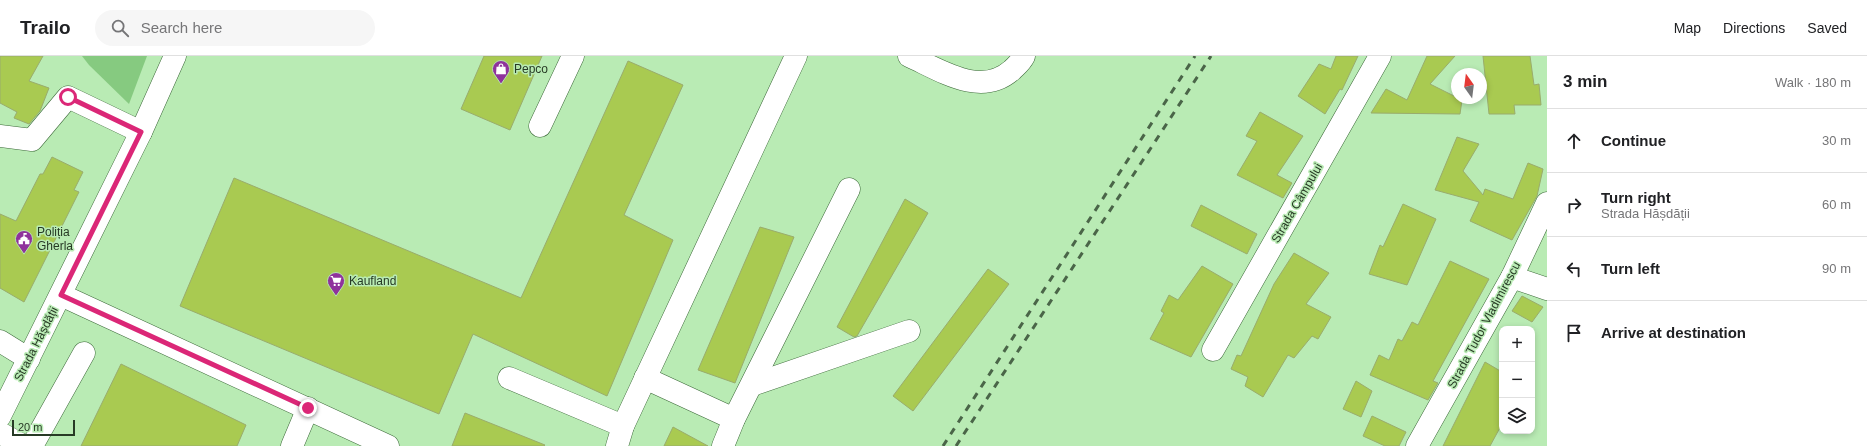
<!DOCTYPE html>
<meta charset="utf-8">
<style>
:root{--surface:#fff;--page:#f6f6f6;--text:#202124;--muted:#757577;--line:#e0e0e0}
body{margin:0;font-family:Arial,sans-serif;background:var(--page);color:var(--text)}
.controls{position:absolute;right:12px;bottom:12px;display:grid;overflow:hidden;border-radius:8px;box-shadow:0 2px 6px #0003}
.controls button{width:36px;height:36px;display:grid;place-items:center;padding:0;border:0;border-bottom:1px solid var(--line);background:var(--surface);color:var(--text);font:20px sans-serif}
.compass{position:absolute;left:1451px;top:12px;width:36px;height:36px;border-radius:50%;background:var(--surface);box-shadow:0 2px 6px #0003;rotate:346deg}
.scale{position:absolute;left:12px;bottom:10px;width:63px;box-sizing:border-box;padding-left:4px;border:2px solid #273a25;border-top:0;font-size:11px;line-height:14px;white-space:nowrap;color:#273a25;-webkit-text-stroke:3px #b9ebb4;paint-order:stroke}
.stop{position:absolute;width:12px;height:12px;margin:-9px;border:3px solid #db2777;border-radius:50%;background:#fff}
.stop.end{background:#db2777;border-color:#fff;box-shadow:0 1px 4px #0008}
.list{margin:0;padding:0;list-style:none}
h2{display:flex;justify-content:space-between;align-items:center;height:52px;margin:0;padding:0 16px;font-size:17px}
h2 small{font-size:13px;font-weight:400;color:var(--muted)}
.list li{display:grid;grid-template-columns:26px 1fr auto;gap:12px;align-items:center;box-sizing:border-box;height:64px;padding:0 16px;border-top:1px solid var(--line)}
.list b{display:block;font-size:15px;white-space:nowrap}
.list p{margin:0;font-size:13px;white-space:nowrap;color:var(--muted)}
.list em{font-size:13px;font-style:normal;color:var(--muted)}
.icon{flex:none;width:22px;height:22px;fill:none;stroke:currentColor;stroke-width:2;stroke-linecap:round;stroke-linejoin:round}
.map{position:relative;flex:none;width:1547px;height:390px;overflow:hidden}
header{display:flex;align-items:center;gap:24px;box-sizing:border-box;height:56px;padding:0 20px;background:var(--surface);border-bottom:1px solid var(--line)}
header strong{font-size:19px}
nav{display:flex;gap:22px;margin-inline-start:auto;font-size:14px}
.search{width:280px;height:36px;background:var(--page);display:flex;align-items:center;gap:10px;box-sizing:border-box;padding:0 14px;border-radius:22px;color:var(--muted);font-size:15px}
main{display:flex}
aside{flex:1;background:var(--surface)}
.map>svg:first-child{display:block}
.green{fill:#86ca80}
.building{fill:#a9ca51;stroke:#99ac6d}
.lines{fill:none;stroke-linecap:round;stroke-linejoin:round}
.minor-casing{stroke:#3c6939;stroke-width:23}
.minor{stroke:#fff;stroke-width:22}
.rail{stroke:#4a6548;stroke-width:3;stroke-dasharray:7 7;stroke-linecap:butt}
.route{stroke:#db2777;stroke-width:5}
.labels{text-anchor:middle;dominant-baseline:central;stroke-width:3;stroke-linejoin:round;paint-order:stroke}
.poi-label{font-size:12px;fill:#273a25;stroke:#b9ebb4;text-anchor:start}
.street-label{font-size:12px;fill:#273a25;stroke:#b9ebb4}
</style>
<header>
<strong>Trailo</strong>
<div class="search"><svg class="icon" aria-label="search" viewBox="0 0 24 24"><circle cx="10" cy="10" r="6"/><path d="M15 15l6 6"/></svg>Search here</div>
<nav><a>Map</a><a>Directions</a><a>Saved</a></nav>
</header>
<main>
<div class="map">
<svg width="1547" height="390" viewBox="0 0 1547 390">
<rect width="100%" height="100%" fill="#b9ebb4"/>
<polygon class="green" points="82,0 147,0 129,48 89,9"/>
<g class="building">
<polygon points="0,0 43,0 29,25 49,32 40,55 29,68 14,62 17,56 0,47"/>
<polygon points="484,0 542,0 510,74 461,53"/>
<polygon points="1336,0 1358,0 1342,34 1340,33 1325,58 1298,40 1319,8 1331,13"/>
<polygon points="1427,0 1455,0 1430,28 1462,44 1460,58 1371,57 1386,33 1407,44"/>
<polygon points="1483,0 1530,0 1534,29 1539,28 1541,49 1514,49 1515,58 1489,58"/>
<polygon points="628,5 683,29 624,159 673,184 607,340 473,278 439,358 180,250 234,122 521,242"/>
<polygon points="1260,56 1303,80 1277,119 1292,127 1283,142 1237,119 1257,85 1246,80"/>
<polygon points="1457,81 1479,88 1463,115 1483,139 1485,133 1513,143 1528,107 1543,113 1537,140 1512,184 1470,165 1479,146 1435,134"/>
<polygon points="52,101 83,116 74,134 79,136 24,246 0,232 0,158 16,165 40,118 43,118"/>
<polygon points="905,143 928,157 857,280 854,281 837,271"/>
<polygon points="1403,148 1436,163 1407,229 1369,218 1380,189 1383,191"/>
<polygon points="1201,149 1257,178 1247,198 1191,170"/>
<polygon points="760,171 794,181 735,327 698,314"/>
<polygon points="1294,197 1329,217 1306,248 1331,261 1318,283 1312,280 1294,302 1288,299 1263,341 1245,330 1248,321 1231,313 1237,299 1241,300 1274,228"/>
<polygon points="1450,205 1489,223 1433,325 1438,327 1428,344 1370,319 1379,299 1389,304 1398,283 1402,285 1412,266 1418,269"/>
<polygon points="1202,210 1233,228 1191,301 1150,283 1164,257 1161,255 1169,239 1178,244"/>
<polygon points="988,213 1009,228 913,355 893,340"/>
<polygon points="1522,240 1543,251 1532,266 1512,255"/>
<polygon points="1485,306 1502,316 1502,368 1490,390 1443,390"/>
<polygon points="121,308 246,369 237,390 81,390"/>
<polygon points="1356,325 1372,335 1361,361 1343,353"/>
<polygon points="465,357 545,389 544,390 452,390"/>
<polygon points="1372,360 1406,376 1399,390 1385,390 1363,380"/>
<polygon points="673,371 708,390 664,390"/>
</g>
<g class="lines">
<defs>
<g id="minor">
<path d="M909,0C940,14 981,42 1012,14C1017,9 1021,6 1024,0"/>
<polyline points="540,70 573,0"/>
<polyline points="0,80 32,84 68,41 141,76"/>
<polyline points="1512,221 1547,233"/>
<polyline points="61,239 388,390"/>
<polyline points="0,285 29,303"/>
<polyline points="1213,294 1380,0"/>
<polyline points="509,322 623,370"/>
<polyline points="645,322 734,363"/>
<polyline points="752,329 909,275"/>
<polyline points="0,360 141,76 175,0"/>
<polyline points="0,377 24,390"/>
<polyline points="32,390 84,297"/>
<polyline points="292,390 308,352"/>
<polyline points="617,390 623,370 796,0"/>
<polyline points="723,390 734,363 849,133"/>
<polyline points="1417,390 1512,221 1547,147"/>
</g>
</defs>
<use href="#minor" class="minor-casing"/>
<use href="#minor" class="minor"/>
<g class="rail">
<polyline points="943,390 1195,0"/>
<polyline points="956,390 1211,0"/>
</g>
</g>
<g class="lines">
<polyline class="route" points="68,41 141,76 61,239 308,352"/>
</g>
<defs>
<symbol id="shop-pin" viewBox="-11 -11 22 30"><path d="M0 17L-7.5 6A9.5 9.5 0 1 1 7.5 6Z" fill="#8f329c" stroke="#b9ebb4"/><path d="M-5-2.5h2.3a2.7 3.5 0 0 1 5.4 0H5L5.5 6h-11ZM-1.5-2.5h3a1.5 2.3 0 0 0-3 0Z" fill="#fff"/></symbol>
<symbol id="civic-pin" viewBox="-11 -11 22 30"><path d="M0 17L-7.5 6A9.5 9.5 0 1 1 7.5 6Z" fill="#8f329c" stroke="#b9ebb4"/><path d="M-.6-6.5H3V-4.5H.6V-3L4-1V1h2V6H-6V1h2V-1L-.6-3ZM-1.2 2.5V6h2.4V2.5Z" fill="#fff"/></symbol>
<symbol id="supermarket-pin" viewBox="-11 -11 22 30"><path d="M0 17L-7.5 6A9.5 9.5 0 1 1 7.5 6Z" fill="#8f329c" stroke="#b9ebb4"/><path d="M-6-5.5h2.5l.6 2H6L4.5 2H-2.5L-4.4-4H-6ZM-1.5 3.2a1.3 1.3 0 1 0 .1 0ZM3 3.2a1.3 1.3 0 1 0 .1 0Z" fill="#fff"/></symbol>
</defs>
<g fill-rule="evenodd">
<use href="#shop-pin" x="491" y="3" width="20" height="27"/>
<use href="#civic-pin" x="14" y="173" width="20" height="27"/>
<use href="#supermarket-pin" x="326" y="215" width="20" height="27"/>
</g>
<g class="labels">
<g class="poi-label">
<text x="514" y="13">Pepco</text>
<text x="37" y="176">Poliția<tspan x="37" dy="14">Gherla</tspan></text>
<text x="349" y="225">Kaufland</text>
</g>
<g class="street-label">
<text transform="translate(1297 147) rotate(-60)">Strada Câmpului</text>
<text transform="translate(1484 269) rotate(-62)">Strada Tudor Vladimirescu</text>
<text transform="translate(36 288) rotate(-63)">Strada Hășdății</text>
</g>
</g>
</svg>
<div class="controls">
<button>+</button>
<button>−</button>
<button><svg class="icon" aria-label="layers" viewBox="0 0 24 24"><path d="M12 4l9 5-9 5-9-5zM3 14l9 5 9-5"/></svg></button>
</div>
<svg class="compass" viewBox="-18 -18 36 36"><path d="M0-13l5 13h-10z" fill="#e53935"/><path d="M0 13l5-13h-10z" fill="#757577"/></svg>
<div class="scale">20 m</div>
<div class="stop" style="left:68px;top:41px"></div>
<div class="stop end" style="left:308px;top:352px"></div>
</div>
<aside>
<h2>3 min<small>Walk · 180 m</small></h2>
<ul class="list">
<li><svg class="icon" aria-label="ahead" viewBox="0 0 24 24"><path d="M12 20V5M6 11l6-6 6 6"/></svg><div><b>Continue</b></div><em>30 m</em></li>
<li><svg class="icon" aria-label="right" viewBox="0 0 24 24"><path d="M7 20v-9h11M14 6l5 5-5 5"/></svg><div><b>Turn right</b><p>Strada Hășdății</p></div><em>60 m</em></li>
<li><svg class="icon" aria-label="left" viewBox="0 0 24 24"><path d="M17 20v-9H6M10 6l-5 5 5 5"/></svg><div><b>Turn left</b></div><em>90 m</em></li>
<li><svg class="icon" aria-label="arrive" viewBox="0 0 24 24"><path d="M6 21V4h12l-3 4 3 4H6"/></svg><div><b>Arrive at destination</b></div></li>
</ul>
</aside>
</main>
